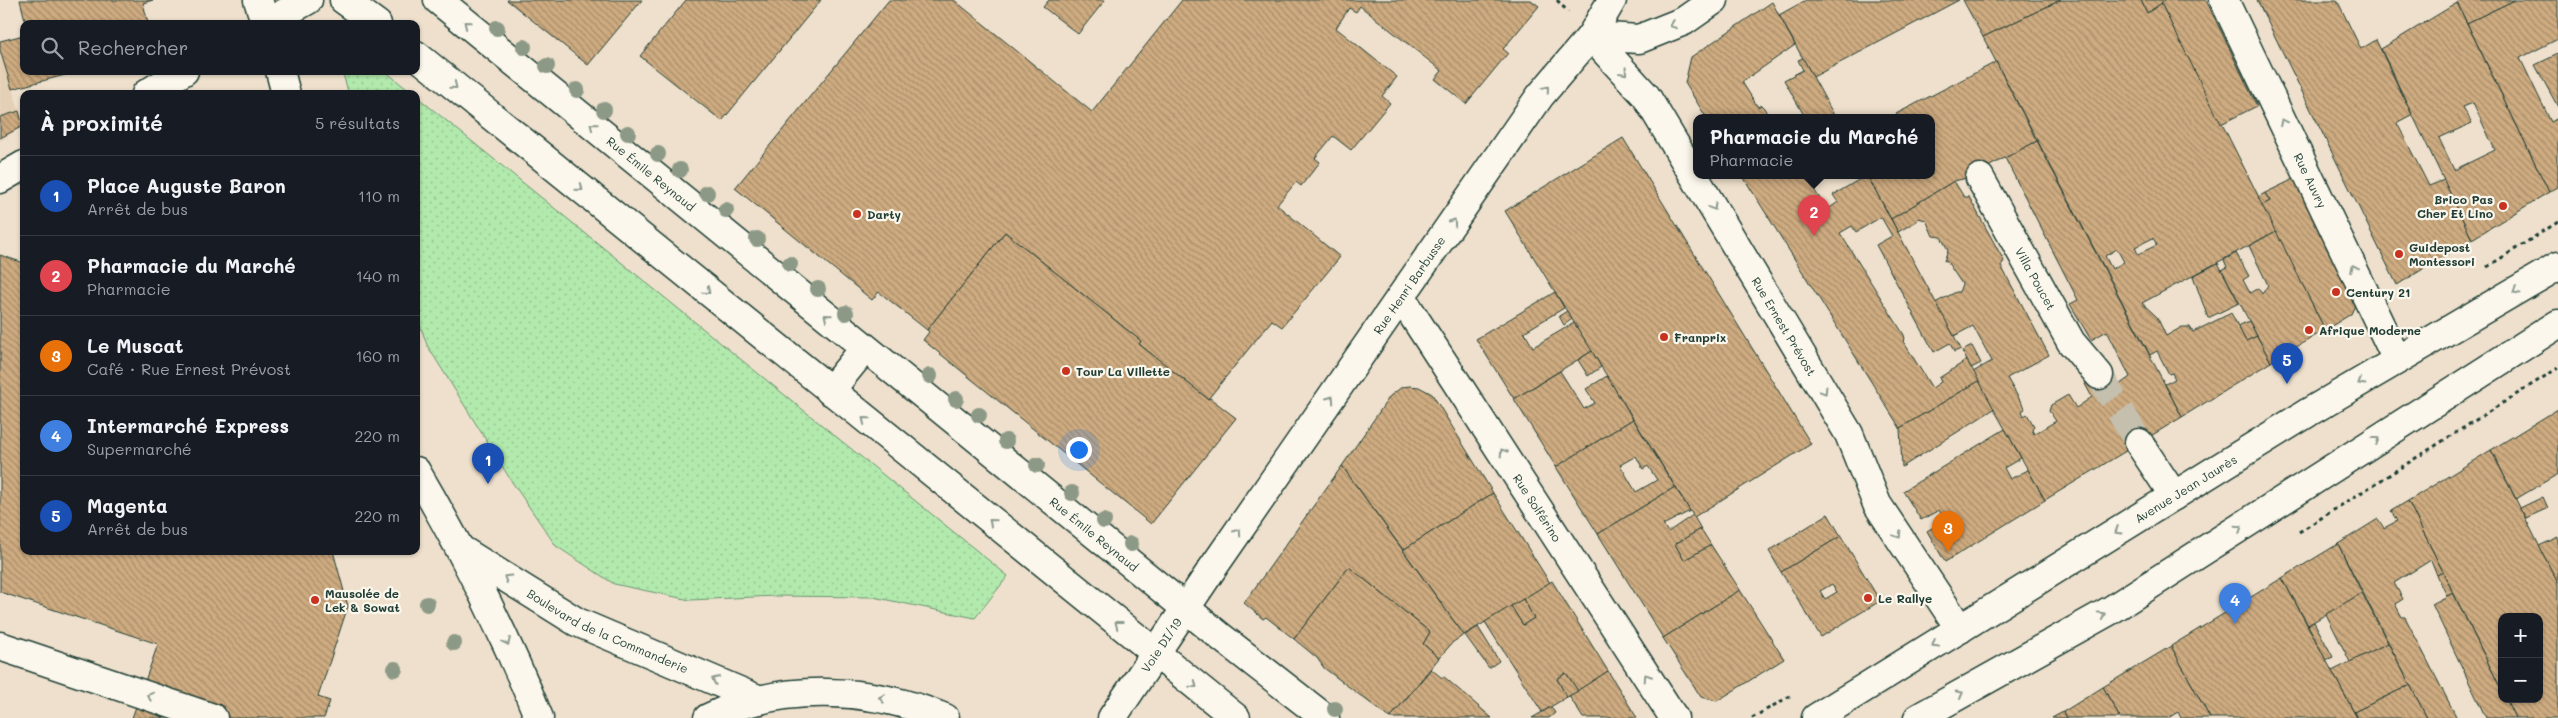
<!DOCTYPE html>
<html lang="fr">
<meta charset="utf-8">
<style>
:root{--surface:#171b24;--page:#242831;--text:#f1f3f6;--muted:#9ea1a6;--line:#363941;--accent:#b45309}
body{margin:0;font-family:Mali,sans-serif;background:var(--page);color:var(--text)}
.controls{position:absolute;right:15px;bottom:15px;display:grid;overflow:hidden;border-radius:10px;box-shadow:0 1px 4px #0004}
.controls button{width:45px;height:45px;display:grid;place-items:center;padding:0;border:0;border-bottom:1px solid var(--line);background:var(--surface);color:var(--text);font:25px sans-serif}
.you{position:absolute;left:1078px;top:449px;width:18px;height:18px;margin:-12px;border:4px solid #fff;border-radius:50%;background:#1a73e8;box-shadow:0 0 0 8px #1a73e833}
.badge{display:grid;place-items:center;width:32px;height:32px;border-radius:50%;background:var(--accent);color:#fff;font-size:16px;font-weight:700}
.pin{position:absolute;translate:-50% -41px;filter:drop-shadow(0 1px 2px #0008)}
.pin::after{content:'';position:absolute;top:26px;width:18px;height:15px;background:inherit;clip-path:polygon(0 0,100% 0,50% 100%)}
.popup{position:absolute;left:1693px;top:114px;width:242px;height:65px;box-sizing:border-box;display:grid;place-content:center;border-radius:10px;background:var(--surface);filter:drop-shadow(0 1px 4px #0005);font-size:16px;white-space:nowrap;color:var(--muted)}
.popup b{font-size:19px;color:var(--text)}
.popup::after{content:'';position:absolute;left:50%;top:100%;margin-left:-10px;border:10px solid transparent;border-top-color:var(--surface)}
.list{margin:0;padding:0;list-style:none}
h2{display:flex;justify-content:space-between;align-items:center;height:65px;margin:0;padding:0 20px;font-size:21px}
h2 small{font-size:16px;font-weight:400;color:var(--muted)}
.list li{display:grid;grid-template-columns:32px 1fr auto;gap:15px;align-items:center;box-sizing:border-box;height:80px;padding:0 20px;border-top:1px solid var(--line)}
.list b{display:block;font-size:19px;white-space:nowrap}
.list p{margin:0;font-size:16px;white-space:nowrap;color:var(--muted)}
.list em{font-size:16px;font-style:normal;color:var(--muted)}
.icon{flex:none;width:28px;height:28px;fill:none;stroke:currentColor;stroke-width:2;stroke-linecap:round;stroke-linejoin:round}
.map{position:relative;flex:none;width:2558px;height:718px;overflow:hidden}
.search{position:absolute;background:var(--surface);box-shadow:0 1px 4px #0004;left:20px;top:20px;width:400px;height:55px;display:flex;align-items:center;gap:12px;box-sizing:border-box;padding:0 18px;border-radius:10px;color:var(--muted);font-size:19px}
.panel{position:absolute;background:var(--surface);box-shadow:0 1px 4px #0004;left:20px;top:90px;width:400px;height:465px;border-radius:10px}
.map>svg:first-child{display:block}
.built{fill:#e4d0b5}
.grass{fill:url(#grass-dots);stroke:#689370}
.building{fill:url(#building-back-hatch);stroke:#1f3d34;fill-rule:evenodd}
.lines{fill:none;stroke-linecap:round;stroke-linejoin:round}
.minor-tunnel{stroke:#c5bfae;stroke-width:28;stroke-dasharray:28 14;stroke-linecap:butt}
.minor-casing{stroke:#1f3d34;stroke-width:31}
.major-casing{stroke:#1f3d34;stroke-width:31}
.highway-casing{stroke:#1f3d34;stroke-width:31}
.path{stroke:#1f3d34;stroke-width:3;stroke-dasharray:4 4;stroke-linecap:butt}
.minor{stroke:#fbf7ec;stroke-width:28}
.major{stroke:#fbf7ec;stroke-width:28}
.highway{stroke:#fbf7ec;stroke-width:28}
.tree{fill:#8c9986}
.oneway{stroke:#8d9a90}
.poi-dot{fill:#c8321e;stroke:#fbf7ec;stroke-width:2}
.labels{text-anchor:middle;dominant-baseline:central;stroke-width:4.5;stroke-linejoin:round;paint-order:stroke}
.street-label{font-size:12px;fill:#1f3d34;stroke:#fbf7ec}
.poi-label{font-size:12px;font-weight:bold;fill:#1f3d34;stroke:#fbf7ec;text-anchor:start}
</style>
<div class="map">
<svg width="2558" height="718" viewBox="0 0 2558 718">
<defs>
<pattern id="grass-dots" width="8" height="8" patternUnits="userSpaceOnUse" patternTransform="scale(1.25)"><rect width="8" height="8" fill="#b2e9ac"/><path d="M2 2h.1M6 6h.1" fill="none" stroke="#99c995" stroke-width="1.8" stroke-linecap="round"/></pattern>
<pattern id="building-back-hatch" width="6" height="6" patternUnits="userSpaceOnUse" patternTransform="scale(1.25)"><rect width="6" height="6" fill="#ceab80"/><path d="M-1 5l2 2M0 0l6 6M5-1l2 2" fill="none" stroke="#a78c6a"/></pattern>
</defs>
<rect width="100%" height="100%" fill="#eee0cc"/>
<filter id="ink" filterUnits="userSpaceOnUse"><feTurbulence type="fractalNoise" baseFrequency=".02" numOctaves="2"/><feDisplacementMap in="SourceGraphic" scale="10" xChannelSelector="R" yChannelSelector="G"/><feConvolveMatrix kernelMatrix="1 2 1 2 8 2 1 2 1" color-interpolation-filters="sRGB"/></filter>
<g filter="url(#ink)">
<polygon class="built" points="0,53 24,125 0,141"/>
<g class="grass">
<polygon points="342,71 385,71 413,94 349,94"/>
<polygon points="416,96 1008,576 975,618 873,597 775,596 690,600 614,584 556,546 512,482 427,345 416,313"/>
</g>
<g class="building">
<polygon points="20,0 153,0 143,3 148,23 145,24 26,24"/>
<polygon points="507,0 642,0 588,65"/>
<polygon points="686,0 821,0 722,121 640,56"/>
<polygon points="889,0 954,0 1092,112 1182,0 1531,0 1539,6 1503,49 1508,53 1466,104 1435,79 1442,71 1360,6 1356,12 1349,8 1336,28 1397,77 1382,96 1390,103 1351,150 1333,136 1315,158 1320,162 1301,186 1296,182 1277,205 1340,257 1282,327 1272,320 1208,399 1139,344 1141,341 1005,232 927,330 879,292 872,300 735,188"/>
<polygon points="1049,0 1105,0 1078,34 1043,7"/>
<polygon points="1806,0 1959,0 1813,77 1779,15"/>
<polygon points="1963,0 2061,0 1983,37"/>
<path d="M2061,0H2141L2147,13L2161,3L2276,231L2142,303L2157,317L2166,336L2182,327H2190L2193,332L2231,313L2246,341L2257,336L2271,362L2182,417L2165,384L2175,379L2172,373L2169,374L2157,351L2150,355L1983,37ZM2153,238L2157,245L2138,254L2135,247ZM2117,249L2124,262L2112,269L2105,256Z"/>
<polygon points="2141,0 2166,0 2147,13"/>
<polygon points="2166,0 2206,0 2257,106 2221,124 2161,3"/>
<polygon points="2257,0 2337,0 2361,49 2376,40 2412,115 2397,123 2429,186 2444,180 2472,239 2397,285"/>
<polygon points="2463,0 2515,0 2467,23 2457,3"/>
<polygon points="2515,0 2558,0 2558,39 2520,58 2551,122 2558,118 2558,187 2549,192 2467,23"/>
<polygon points="1772,2 1795,45 1742,82 1758,107 1761,105 1764,108 1769,117 1706,117 1685,83 1691,57"/>
<path d="M2457,3L2549,192L2472,239L2381,49ZM2473,103L2495,150L2454,170L2439,138L2472,123L2463,107Z"/>
<polygon points="24,35 24,71 80,71 12,89 0,50 0,41"/>
<polygon points="2558,54 2558,107 2535,65"/>
<polygon points="1803,58 1813,77 1835,117 1805,117 1784,80 1803,70 1798,60"/>
<polygon points="1996,62 2037,141 1967,178 1954,181 1891,219 1867,175 1932,175 1932,117 1898,117 1896,114"/>
<polygon points="19,111 23,126 0,138 0,117"/>
<polygon points="1623,138 1811,444 1694,517 1505,211"/>
<polygon points="2037,141 2182,417 2045,500 1973,372 1992,361 1973,326 1954,336 1935,303 1956,292 1959,292 1962,284 1946,260 1944,261 1948,250 1941,237 1933,236 1926,220 1918,218 1917,221 1898,232 1891,219 1954,181 1964,197 1969,197 2004,261 2001,266 2049,355 2007,378 2025,409 2022,411 2024,416 2027,414 2034,426 2032,430 2034,434 2056,421 2049,411 2051,405 2068,395 2076,408 2092,397 2085,384 2107,370 2116,387 2130,377 2107,331 2091,340 2070,304 2078,300 2005,158"/>
<polygon points="1742,175 1805,175 1827,210 1838,202 1833,195 1867,175 1961,349 1954,352 1950,343 1934,352 1876,245 1892,236 1881,217 1856,232 1852,226 1840,233 1904,335 1905,339 1903,341 1932,388 1941,382 1939,378 1967,360 1979,381 1900,428"/>
<polygon points="2294,179 2356,303 2351,314 2325,330 2262,205 2270,201 2265,193"/>
<polygon points="2265,193 2270,201 2262,205 2258,197"/>
<polygon points="2276,231 2325,330 2271,362 2222,270 2227,267 2224,260 2236,253 2249,276 2243,280 2250,293 2258,288 2262,294 2268,285 2249,246"/>
<polygon points="1005,232 1141,341 1139,344 1208,399 1210,398 1236,418 1151,524 923,340 929,332 927,330"/>
<polygon points="0,255 24,263 24,551 333,551 348,606 318,697 330,701 324,718 132,718 158,644 0,592"/>
<polygon points="2218,263 2239,303 2208,318 2193,276"/>
<polygon points="1555,292 1564,308 1524,332 1533,347 1574,323 1592,351 1514,399 1476,339"/>
<polygon points="1567,311 1572,319 1564,325 1559,316"/>
<polygon points="2249,321 2257,336 2246,341 2238,326"/>
<polygon points="1972,346 1981,363 1971,368 1962,351"/>
<polygon points="1592,351 1601,367 1588,376 1578,360"/>
<polygon points="1560,371 1584,409 1595,403 1586,389 1607,376 1633,419 1556,467 1514,399"/>
<polygon points="1979,381 1994,409 1902,467 1900,428"/>
<polygon points="1410,386 1419,387 1432,394 1493,493 1403,550 1342,466 1390,396 1402,387"/>
<polygon points="2558,409 2558,474 2516,499 2491,450"/>
<path d="M1633,419L1675,487L1598,534L1556,467ZM1636,456L1643,469L1648,466L1657,480L1636,492L1620,465Z"/>
<polygon points="2005,429 2021,458 2004,468 2010,479 2028,470 2045,500 1945,562 1927,531 1945,520 1939,510 1921,520 1903,491"/>
<polygon points="2491,450 2558,583 2558,718 2515,718 2506,699 2539,699 2539,617 2502,617 2502,691 2408,501"/>
<polygon points="1342,466 1464,635 1453,642 1439,658 1423,644 1430,632 1349,567 1294,639 1266,617 1263,619 1244,603"/>
<polygon points="1675,487 1690,511 1663,525 1668,532 1693,515 1701,529 1675,544 1684,560 1711,545 1740,590 1663,638 1598,534"/>
<polygon points="1493,493 1550,583 1464,635 1403,550"/>
<polygon points="2543,497 2548,508 2526,518 2520,508"/>
<polygon points="2408,501 2443,572 2437,575 2431,560 2394,583 2403,599 2395,604 2402,617 2405,617 2457,718 2427,718 2338,544 2378,519 2384,528 2397,521 2391,511"/>
<polygon points="1828,514 1841,536 1781,572 1769,551"/>
<polygon points="1701,529 1711,545 1684,560 1675,544"/>
<path d="M1841,536L1880,601L1821,637L1781,572ZM1832,584L1837,592L1825,599L1820,591Z"/>
<polygon points="2558,537 2558,583 2539,546"/>
<polygon points="2338,544 2362,593 2308,625 2282,578"/>
<polygon points="1349,567 1430,632 1423,644 1439,658 1390,718 1324,668 1317,658 1294,639"/>
<polygon points="2443,572 2453,593 2447,596 2437,575"/>
<polygon points="2282,578 2332,671 2357,718 2210,718 2171,646"/>
<polygon points="1552,581 1608,671 1578,691 1566,673 1557,679 1567,697 1542,712 1485,622 1511,606 1523,625 1534,618 1523,599"/>
<polygon points="1740,590 1784,659 1717,701 1701,697 1663,638"/>
<polygon points="2362,593 2388,643 2350,662 2326,614"/>
<polygon points="2453,593 2502,691 2502,699 2506,699 2515,718 2486,718 2432,604"/>
<polygon points="1523,599 1534,618 1523,625 1511,606"/>
<polygon points="2314,622 2333,657 2326,660 2308,625"/>
<polygon points="1478,627 1499,661 1489,668 1465,635"/>
<polygon points="2388,643 2410,685 2354,712 2332,671"/>
<polygon points="2171,646 2210,718 2181,718 2178,712 2168,718 2120,718 2103,687"/>
<polygon points="1431,669 1442,678 1443,676 1492,718 1390,718"/>
<polygon points="1608,671 1637,718 1583,718 1569,696"/>
<polygon points="1566,673 1578,691 1567,697 1557,679"/>
<polygon points="2410,685 2427,718 2357,718 2354,712"/>
<polygon points="2103,687 2120,718 2066,718 2063,712"/>
<polygon points="1551,707 1555,713 1549,718 1532,718"/>
<polygon points="2063,712 2066,718 2052,718"/>
</g>
<g class="lines">
<polyline class="minor-tunnel" points="2099,375 2139,443"/>
<defs>
<g id="minor">
<polyline points="344,0 377,24"/>
<path id="s1" d="M438,0L1221,637L1325,718"/>
<path id="s2" d="M2224,0L2397,360"/>
<polyline points="265,24 308,0"/>
<path id="s3" d="M1591,36L1646,96L1849,434L1877,504L1960,629"/>
<polyline points="1591,36 1639,39 1684,21 1714,0"/>
<polyline points="416,55 1236,718"/>
<polyline points="146,94 184,71"/>
<path id="s4" d="M1980,178L2071,342L2099,375"/>
<polyline points="0,179 24,165"/>
<path id="s5" d="M1401,297L1674,718"/>
<polyline points="830,391 865,348"/>
<polyline points="2139,443 2174,496"/>
<path id="s6" d="M1112,718L1210,572L1540,96L1591,36L1612,0"/>
</g>
<g id="major">
<polyline points="258,0 266,24"/>
<polyline points="280,71 286,94"/>
<path d="M416,471C463,551 504,632 539,718"/>
<path id="s7" d="M463,551L577,622L760,700"/>
<path d="M708,718C782,682 871,687 945,718"/>
<path id="s8" d="M1816,718L2309,412L2558,266"/>
<polyline points="1918,718 2111,610 2558,324"/>
</g>
<polyline id="highway" points="0,646 213,718"/>
</defs>
<use href="#minor" class="minor-casing"/>
<use href="#major" class="major-casing"/>
<use href="#highway" class="highway-casing"/>
<g class="path">
<polyline points="1557,0 1568,12"/>
<polyline points="2487,267 2558,222"/>
<polyline points="2299,532 2558,368"/>
<polyline points="1752,718 1790,696"/>
</g>
<use href="#minor" class="minor"/>
<use href="#major" class="major"/>
<use href="#highway" class="highway"/>
</g>
<g class="tree">
<circle cx="497" cy="28" r="8"/>
<circle cx="524" cy="47" r="8"/>
<circle cx="547" cy="66" r="8"/>
<circle cx="577" cy="90" r="8"/>
<circle cx="604" cy="110" r="8"/>
<circle cx="628" cy="133" r="8"/>
<circle cx="658" cy="154" r="8"/>
<circle cx="680" cy="170" r="8"/>
<circle cx="707" cy="193" r="8"/>
<circle cx="726" cy="210" r="8"/>
<circle cx="757" cy="239" r="8"/>
<circle cx="790" cy="264" r="8"/>
<circle cx="818" cy="289" r="8"/>
<circle cx="846" cy="313" r="8"/>
<circle cx="930" cy="376" r="8"/>
<circle cx="956" cy="399" r="8"/>
<circle cx="979" cy="415" r="8"/>
<circle cx="1006" cy="441" r="8"/>
<circle cx="1037" cy="465" r="8"/>
<circle cx="1072" cy="493" r="8"/>
<circle cx="1104" cy="521" r="8"/>
<circle cx="1131" cy="544" r="8"/>
<circle cx="427" cy="604" r="8"/>
<circle cx="454" cy="643" r="8"/>
<circle cx="395" cy="669" r="8"/>
<circle cx="1335" cy="709" r="8"/>
</g>
<defs><path id="oneway-chevron" d="M-2-3.5L2.5 0L-2 3.5" fill="none" stroke-width="1.6" stroke-linecap="round" stroke-linejoin="round" transform="scale(1.25)"/></defs>
<g class="oneway">
<use href="#oneway-chevron" transform="translate(467 24) rotate(-141)"/>
<use href="#oneway-chevron" transform="translate(1673 25) rotate(159)"/>
<use href="#oneway-chevron" transform="translate(1624 72) rotate(48)"/>
<use href="#oneway-chevron" transform="translate(454 86) rotate(39)"/>
<use href="#oneway-chevron" transform="translate(1546 89) rotate(-50)"/>
<use href="#oneway-chevron" transform="translate(2283 122) rotate(-116)"/>
<use href="#oneway-chevron" transform="translate(593 126) rotate(-141)"/>
<use href="#oneway-chevron" transform="translate(580 188) rotate(39)"/>
<use href="#oneway-chevron" transform="translate(1713 207) rotate(59)"/>
<use href="#oneway-chevron" transform="translate(1453 222) rotate(-55)"/>
<use href="#oneway-chevron" transform="translate(2354 268) rotate(-116)"/>
<use href="#oneway-chevron" transform="translate(707 291) rotate(39)"/>
<use href="#oneway-chevron" transform="translate(2516 291) rotate(149)"/>
<use href="#oneway-chevron" transform="translate(827 317) rotate(-141)"/>
<use href="#oneway-chevron" transform="translate(2361 382) rotate(149)"/>
<use href="#oneway-chevron" transform="translate(1824 391) rotate(59)"/>
<use href="#oneway-chevron" transform="translate(1331 399) rotate(-55)"/>
<use href="#oneway-chevron" transform="translate(865 420) rotate(-141)"/>
<use href="#oneway-chevron" transform="translate(2376 440) rotate(-33)"/>
<use href="#oneway-chevron" transform="translate(1503 452) rotate(-123)"/>
<use href="#oneway-chevron" transform="translate(992 522) rotate(-141)"/>
<use href="#oneway-chevron" transform="translate(2239 528) rotate(-33)"/>
<use href="#oneway-chevron" transform="translate(2118 531) rotate(148)"/>
<use href="#oneway-chevron" transform="translate(1238 532) rotate(-55)"/>
<use href="#oneway-chevron" transform="translate(1898 535) rotate(56)"/>
<use href="#oneway-chevron" transform="translate(507 578) rotate(-148)"/>
<use href="#oneway-chevron" transform="translate(2102 615) rotate(-29)"/>
<use href="#oneway-chevron" transform="translate(1118 624) rotate(-142)"/>
<use href="#oneway-chevron" transform="translate(507 642) rotate(65)"/>
<use href="#oneway-chevron" transform="translate(1935 644) rotate(148)"/>
<use href="#oneway-chevron" transform="translate(1647 677) rotate(-123)"/>
<use href="#oneway-chevron" transform="translate(715 680) rotate(-157)"/>
<use href="#oneway-chevron" transform="translate(1194 685) rotate(39)"/>
<use href="#oneway-chevron" transform="translate(1960 694) rotate(-29)"/>
<use href="#oneway-chevron" transform="translate(150 696) rotate(-161)"/>
<use href="#oneway-chevron" transform="translate(882 698) rotate(-169)"/>
</g>
</g>
<g class="poi-dot">
<circle cx="2503" cy="206" r="5"/>
<circle cx="857" cy="214" r="5"/>
<circle cx="2399" cy="254" r="5"/>
<circle cx="2336" cy="292" r="5"/>
<circle cx="2309" cy="330" r="5"/>
<circle cx="1664" cy="337" r="5"/>
<circle cx="1066" cy="371" r="5"/>
<circle cx="1868" cy="598" r="5"/>
<circle cx="315" cy="600" r="5"/>
</g>
<g class="labels">
<g class="street-label">
<text stroke="none"><textPath href="#s1" startOffset="275">Rue Émile Reynaud</textPath></text>
<text stroke="none"><textPath href="#s2" startOffset="200">Rue Auvry</textPath></text>
<text stroke="none"><textPath href="#s4" startOffset="115">Villa Poucet</textPath></text>
<text stroke="none"><textPath href="#s6" startOffset="525">Rue Henri Barbusse</textPath></text>
<text stroke="none"><textPath href="#s3" startOffset="350">Rue Ernest Prévost</textPath></text>
<text stroke="none"><textPath href="#s8" startOffset="435">Avenue Jean Jaurès</textPath></text>
<text stroke="none"><textPath href="#s5" startOffset="251">Rue Solférino</textPath></text>
<text stroke="none"><textPath href="#s1" startOffset="846">Rue Émile Reynaud</textPath></text>
<text stroke="none"><textPath href="#s7" startOffset="166">Boulevard de la Commanderie</textPath></text>
<text stroke="none"><textPath href="#s6" startOffset="88">Voie DI/19</textPath></text>
</g>
<g class="poi-label">
<text x="2493" y="199" text-anchor="end">Brico Pas<tspan x="2493" dy="14">Cher Et Lino</tspan></text>
<text x="867" y="214">Darty</text>
<text x="2409" y="247">Guidepost<tspan x="2409" dy="14">Montessori</tspan></text>
<text x="2346" y="292">Century 21</text>
<text x="2319" y="330">Afrique Moderne</text>
<text x="1674" y="337">Franprix</text>
<text x="1076" y="371">Tour La Villette</text>
<text x="325" y="593">Mausolée de<tspan x="325" dy="14">Lek &amp; Sowat</tspan></text>
<text x="1878" y="598">Le Rallye</text>
</g>
</g>
</svg>
<div class="controls">
<button>+</button>
<button>−</button>
</div>
<div class="you"></div>
<div class="pin badge" style="left:488px;top:484px;background:#1a4fb4">1</div>
<div class="pin badge" style="left:1814px;top:236px;background:#e0444e">2</div>
<div class="popup"><b>Pharmacie du Marché</b>Pharmacie</div>
<div class="pin badge" style="left:1948px;top:552px;background:#e8710a">3</div>
<div class="pin badge" style="left:2235px;top:624px;background:#3f7fe0">4</div>
<div class="pin badge" style="left:2287px;top:384px;background:#1a4fb4">5</div>
<div class="search"><svg class="icon" aria-label="search" viewBox="0 0 24 24"><circle cx="10" cy="10" r="6"/><path d="M15 15l6 6"/></svg>Rechercher</div>
<section class="panel">
<h2>À proximité<small>5 résultats</small></h2>
<ul class="list">
<li><span class="badge" style="background:#1a4fb4">1</span><div><b>Place Auguste Baron</b><p>Arrêt de bus</p></div><em>110 m</em></li>
<li><span class="badge" style="background:#e0444e">2</span><div><b>Pharmacie du Marché</b><p>Pharmacie</p></div><em>140 m</em></li>
<li><span class="badge" style="background:#e8710a">3</span><div><b>Le Muscat</b><p>Café · Rue Ernest Prévost</p></div><em>160 m</em></li>
<li><span class="badge" style="background:#3f7fe0">4</span><div><b>Intermarché Express</b><p>Supermarché</p></div><em>220 m</em></li>
<li><span class="badge" style="background:#1a4fb4">5</span><div><b>Magenta</b><p>Arrêt de bus</p></div><em>220 m</em></li>
</ul>
</section>
</div>
